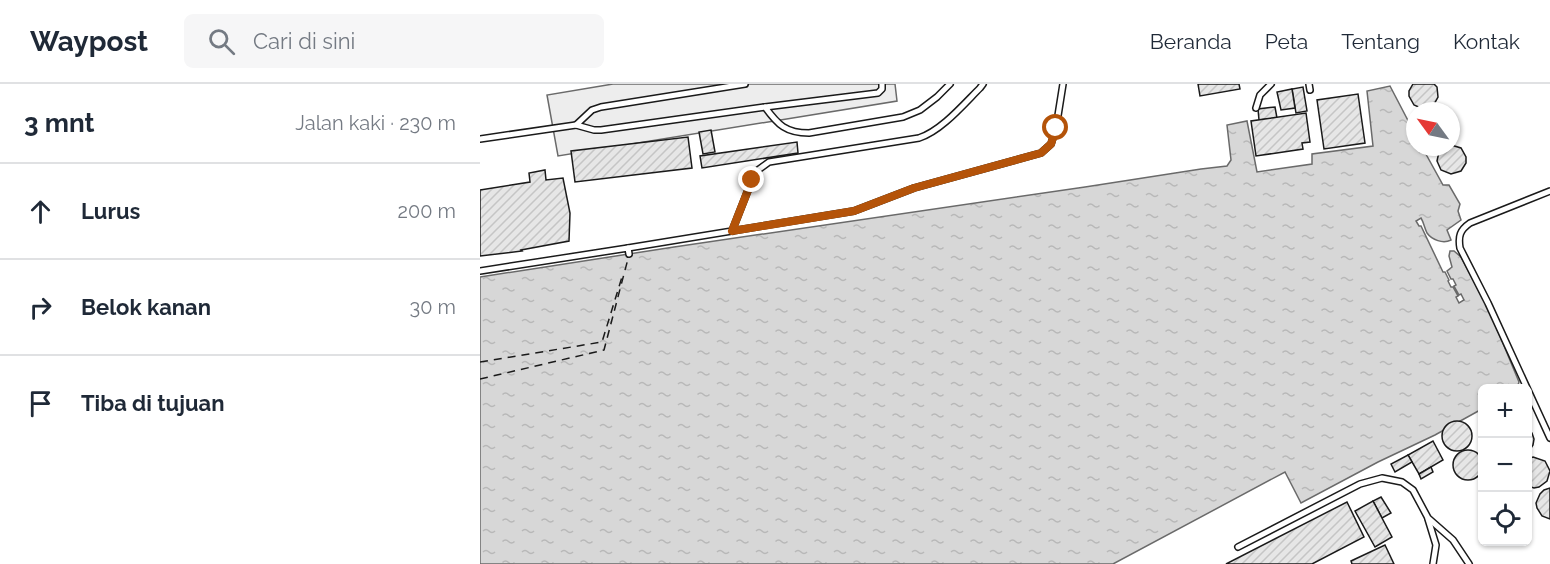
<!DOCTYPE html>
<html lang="id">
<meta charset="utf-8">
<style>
:root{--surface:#fff;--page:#f6f6f7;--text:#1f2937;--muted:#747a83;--line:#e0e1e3}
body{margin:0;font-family:Raleway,sans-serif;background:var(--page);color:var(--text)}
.controls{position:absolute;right:18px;bottom:18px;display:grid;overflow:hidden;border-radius:9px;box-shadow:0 2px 4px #0004}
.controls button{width:54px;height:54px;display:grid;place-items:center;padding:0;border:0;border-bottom:2px solid var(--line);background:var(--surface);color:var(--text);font:30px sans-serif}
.compass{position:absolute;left:926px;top:18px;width:54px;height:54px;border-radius:50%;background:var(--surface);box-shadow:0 2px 4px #0004;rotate:303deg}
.stop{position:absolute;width:18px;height:18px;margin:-14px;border:4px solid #b45309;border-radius:50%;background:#fff}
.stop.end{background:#b45309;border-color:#fff;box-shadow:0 2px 6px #0008}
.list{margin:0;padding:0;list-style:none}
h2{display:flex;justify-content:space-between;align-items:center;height:78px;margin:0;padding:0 24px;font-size:26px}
h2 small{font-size:20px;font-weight:400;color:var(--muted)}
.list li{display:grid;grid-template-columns:39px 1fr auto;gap:18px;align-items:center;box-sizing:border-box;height:96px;padding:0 24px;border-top:2px solid var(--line)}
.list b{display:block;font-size:22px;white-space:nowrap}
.list em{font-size:20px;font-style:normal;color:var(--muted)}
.icon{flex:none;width:33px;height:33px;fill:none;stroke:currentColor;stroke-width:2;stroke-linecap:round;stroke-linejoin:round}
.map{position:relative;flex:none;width:1070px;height:480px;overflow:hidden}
header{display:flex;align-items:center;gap:36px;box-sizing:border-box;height:84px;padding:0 30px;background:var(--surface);border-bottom:2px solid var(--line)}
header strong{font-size:28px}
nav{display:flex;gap:33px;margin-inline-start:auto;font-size:21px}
.search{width:420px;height:54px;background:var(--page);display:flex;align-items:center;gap:15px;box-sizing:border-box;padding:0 21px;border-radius:9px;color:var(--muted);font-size:22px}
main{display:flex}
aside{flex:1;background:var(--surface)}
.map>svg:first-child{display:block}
.built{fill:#ededed;stroke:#6a6a6a;stroke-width:1.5}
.water{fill:url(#water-ripples);stroke:#6a6a6a;stroke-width:1.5}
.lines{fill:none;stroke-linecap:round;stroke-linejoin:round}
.ferry{stroke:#1a1a1a;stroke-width:1.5;stroke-dasharray:8 6;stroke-linecap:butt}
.building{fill:url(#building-hatch);stroke:#1a1a1a;stroke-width:1.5}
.service-casing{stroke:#1a1a1a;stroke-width:8}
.service{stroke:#fff;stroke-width:5}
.route{stroke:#b45309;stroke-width:8}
</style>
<header>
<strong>Waypost</strong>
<div class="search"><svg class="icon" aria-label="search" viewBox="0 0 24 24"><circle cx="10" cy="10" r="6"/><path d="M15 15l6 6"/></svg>Cari di sini</div>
<nav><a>Beranda</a><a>Peta</a><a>Tentang</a><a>Kontak</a></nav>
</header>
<main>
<aside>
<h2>3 mnt<small>Jalan kaki · 230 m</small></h2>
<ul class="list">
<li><svg class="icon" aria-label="ahead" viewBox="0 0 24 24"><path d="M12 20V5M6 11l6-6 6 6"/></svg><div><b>Lurus</b></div><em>200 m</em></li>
<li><svg class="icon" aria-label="right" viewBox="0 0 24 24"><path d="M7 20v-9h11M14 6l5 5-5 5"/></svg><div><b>Belok kanan</b></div><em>30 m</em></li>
<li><svg class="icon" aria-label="arrive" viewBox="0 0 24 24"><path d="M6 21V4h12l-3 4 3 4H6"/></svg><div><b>Tiba di tujuan</b></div></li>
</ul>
</aside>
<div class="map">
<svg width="1070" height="480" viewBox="0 0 1070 480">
<defs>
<pattern id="water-ripples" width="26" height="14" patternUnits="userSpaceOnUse" patternTransform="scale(1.5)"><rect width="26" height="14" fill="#d7d7d7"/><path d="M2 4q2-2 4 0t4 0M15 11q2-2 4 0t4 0" fill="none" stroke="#b8b8b8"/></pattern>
<pattern id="building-hatch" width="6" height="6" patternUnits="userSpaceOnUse" patternTransform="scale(1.5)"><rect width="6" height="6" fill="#e6e6e6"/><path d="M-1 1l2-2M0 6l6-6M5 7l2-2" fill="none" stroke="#c5c5c5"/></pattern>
</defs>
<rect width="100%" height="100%" fill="#fff"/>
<polygon class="built" points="133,0 415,0 417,17 78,72 67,11"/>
<path class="water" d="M910,2L935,50V63H942L963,101H969L980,120L978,127L981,136L967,146L971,156C963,160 952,156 947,149C944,143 944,139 941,134L936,137L939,142H941L963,188H965L969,196L968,197L971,203H973L978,212L976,213L979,219L984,216L981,210L979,211L974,202L976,201L973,195H971L967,187L972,183L969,172L970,167H974L981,173L1010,228L1039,298L1037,304H1002V325L955,351L898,378L821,419L805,388L633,480H0V193L194,163L605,103L721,85L747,82L751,76L747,41L767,37L777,88L832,80V70L893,62L887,7Z"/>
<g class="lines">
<g class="ferry">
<polyline points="0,278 122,258 142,193"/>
<polyline points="0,295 124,266 149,171"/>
</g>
</g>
<g class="building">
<polygon points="718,0 759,0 760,5 720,12"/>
<polygon points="933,0 954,0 957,3 958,13 953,22 943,25 934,21 929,12 929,7"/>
<polygon points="823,3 827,27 816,29 812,5"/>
<polygon points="812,5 815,24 801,26 797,8"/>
<polygon points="878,10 885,59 844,65 837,16"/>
<polygon points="795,23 797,34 779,36 778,25"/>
<polygon points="826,29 830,58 822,59 823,65 776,72 771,37"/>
<polygon points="231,46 235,68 223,70 219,48"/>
<polygon points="208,53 212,84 95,98 91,67"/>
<polygon points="317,58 318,69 222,84 220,72"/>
<polygon points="971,61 981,64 986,73 986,79 981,87 971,90 961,86 957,77 959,68 964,63 971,63"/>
<polygon points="65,86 66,96 83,94 90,129 89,157 41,166 42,167 0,172 0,106 50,98 49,89"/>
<circle cx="977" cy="352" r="15"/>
<polygon points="1048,344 1052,349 1054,355 1053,361 1048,369"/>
<polygon points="953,357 963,376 939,390 928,371"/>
<circle cx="988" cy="381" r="15"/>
<polygon points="928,371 932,378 915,388 911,380"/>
<polygon points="1053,373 1065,377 1070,387 1067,397 1059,403 1054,404 1048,402 1048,375"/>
<polygon points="951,383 953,388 941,395 939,390"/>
<polygon points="1070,404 1070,435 1062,432 1057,424 1056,419 1060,410 1064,406"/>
<polygon points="901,413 911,429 902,434 893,417"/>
<polygon points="893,417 912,453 895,463 875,427"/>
<polygon points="867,418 884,453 832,480 746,480"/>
<polygon points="905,461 914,480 872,480 871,477"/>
</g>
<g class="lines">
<defs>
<g id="service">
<path d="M265,0L121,23L112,26L96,41L114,46H121L285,23C298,41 306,49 329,49L423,33L440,26L457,13L470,0"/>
<polyline points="829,0 830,6"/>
<polyline points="285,23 398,9 402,5 402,0"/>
<polyline points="776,24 780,11 791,0"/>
<polyline points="0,55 96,41"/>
<path d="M1070,107L990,139C980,146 978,152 980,164L1008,219L1070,354"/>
<path d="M252,147L272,96L278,86L289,78L439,54C461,47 483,21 500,4L503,0"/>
<polyline points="148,164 374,127 434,104 561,69 571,60 576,44 583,0"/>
<polyline points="0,187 148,164 149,170"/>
<polyline points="948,435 956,461 953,480"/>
<polyline points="758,463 880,400 902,394 922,398 933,406 948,434 973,456 989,480"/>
</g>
</defs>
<use href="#service" class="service-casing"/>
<use href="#service" class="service"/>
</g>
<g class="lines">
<polyline class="route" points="272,96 252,147 374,127 434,104 561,69 571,60 576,44"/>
</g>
</svg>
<div class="controls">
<button>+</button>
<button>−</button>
<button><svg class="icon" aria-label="locate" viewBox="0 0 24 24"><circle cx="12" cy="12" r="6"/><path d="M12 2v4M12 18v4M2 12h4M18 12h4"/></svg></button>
</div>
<svg class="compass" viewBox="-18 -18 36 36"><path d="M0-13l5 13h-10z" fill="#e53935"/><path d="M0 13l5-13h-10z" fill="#747a83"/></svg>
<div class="stop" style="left:576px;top:44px"></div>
<div class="stop end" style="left:272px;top:96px"></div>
</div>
</main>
